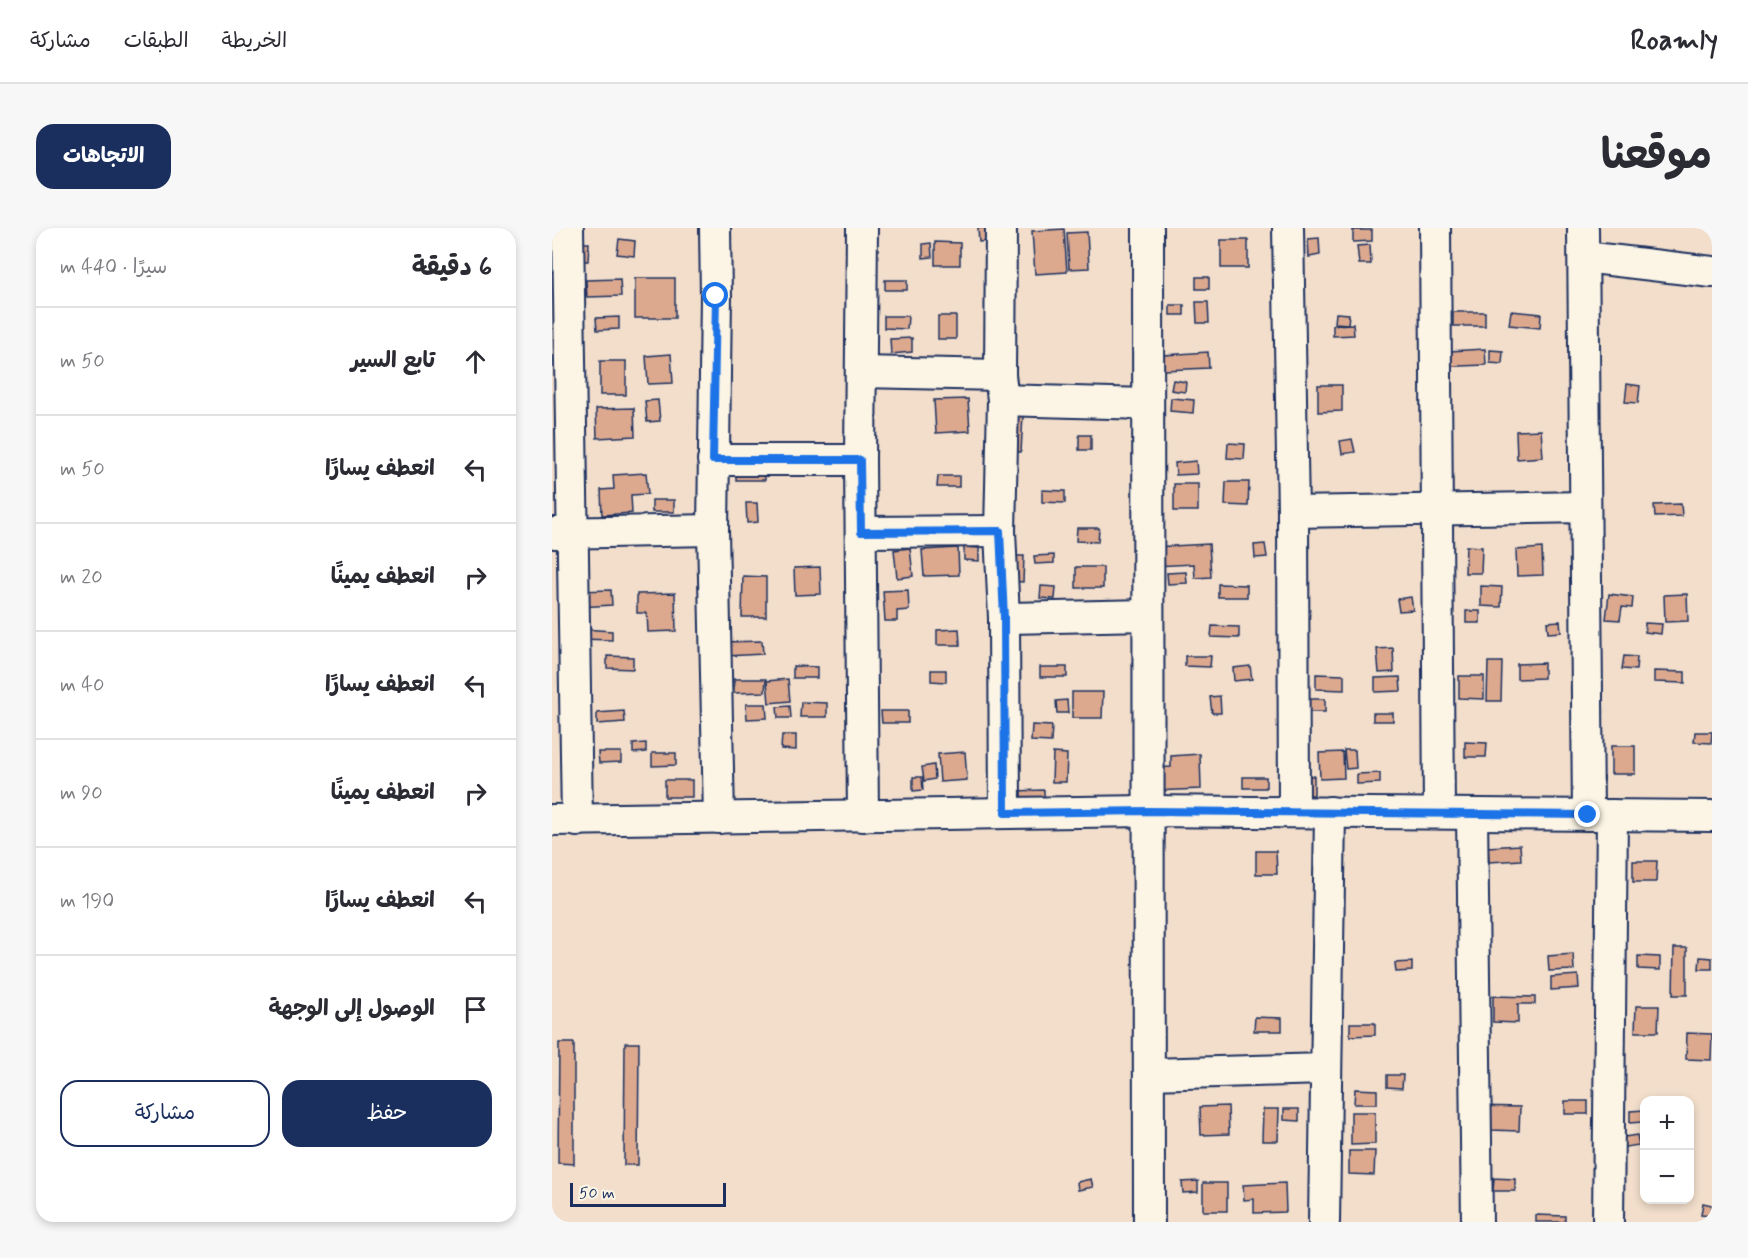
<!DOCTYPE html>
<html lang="ar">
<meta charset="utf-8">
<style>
:root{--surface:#fff;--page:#f7f7f7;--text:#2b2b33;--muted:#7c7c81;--line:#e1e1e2;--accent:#1b2f5e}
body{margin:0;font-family:Mynerve,"Playpen Sans Arabic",sans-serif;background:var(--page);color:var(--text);direction:rtl}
.controls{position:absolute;right:18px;bottom:18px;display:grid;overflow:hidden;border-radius:12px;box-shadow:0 3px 9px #0003}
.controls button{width:54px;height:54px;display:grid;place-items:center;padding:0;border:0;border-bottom:2px solid var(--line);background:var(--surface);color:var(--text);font:30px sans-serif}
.scale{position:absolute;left:18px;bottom:15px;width:156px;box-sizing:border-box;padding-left:6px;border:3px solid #1b2f5e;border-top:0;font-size:16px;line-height:21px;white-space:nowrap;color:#1b2f5e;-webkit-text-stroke:4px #fcf5e5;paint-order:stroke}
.stop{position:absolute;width:18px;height:18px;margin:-14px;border:4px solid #1a73e8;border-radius:50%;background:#fff}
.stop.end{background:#1a73e8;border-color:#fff;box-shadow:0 2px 6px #0008}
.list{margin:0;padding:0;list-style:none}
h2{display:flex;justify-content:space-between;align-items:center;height:78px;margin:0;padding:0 24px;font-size:26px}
h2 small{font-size:20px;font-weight:400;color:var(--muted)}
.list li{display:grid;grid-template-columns:39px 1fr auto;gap:18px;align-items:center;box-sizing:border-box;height:108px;padding:0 24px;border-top:2px solid var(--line)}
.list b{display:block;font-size:22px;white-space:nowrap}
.list em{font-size:20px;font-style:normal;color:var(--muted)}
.actions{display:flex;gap:12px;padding:18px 24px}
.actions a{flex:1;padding:14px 0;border:2px solid var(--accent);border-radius:18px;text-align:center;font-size:21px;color:var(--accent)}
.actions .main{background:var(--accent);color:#fff}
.icon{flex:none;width:33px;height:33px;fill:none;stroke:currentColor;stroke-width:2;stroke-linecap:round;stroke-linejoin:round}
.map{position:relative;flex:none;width:1160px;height:994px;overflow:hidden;direction:ltr;border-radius:18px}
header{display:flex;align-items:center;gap:36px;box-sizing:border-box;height:84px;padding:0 30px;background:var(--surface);border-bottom:2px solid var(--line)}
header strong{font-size:28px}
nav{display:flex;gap:33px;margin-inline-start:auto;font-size:21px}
.intro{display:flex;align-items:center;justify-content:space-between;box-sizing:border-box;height:144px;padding:0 36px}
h1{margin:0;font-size:42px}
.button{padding:15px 27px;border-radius:18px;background:var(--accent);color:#fff;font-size:21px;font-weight:700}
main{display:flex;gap:36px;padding:0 36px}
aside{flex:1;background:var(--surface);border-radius:18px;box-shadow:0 3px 9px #0003}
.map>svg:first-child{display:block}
.building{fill:#dca98f;stroke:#1b2f5e;stroke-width:1.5}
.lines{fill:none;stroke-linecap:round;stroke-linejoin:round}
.minor-casing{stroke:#1b2f5e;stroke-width:34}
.minor{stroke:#fcf5e5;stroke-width:30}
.route{stroke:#1a73e8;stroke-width:8}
</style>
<header>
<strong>Roamly</strong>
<nav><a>الخريطة</a><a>الطبقات</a><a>مشاركة</a></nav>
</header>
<div class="intro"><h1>موقعنا</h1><a class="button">الاتجاهات</a></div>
<main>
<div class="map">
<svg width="1160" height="994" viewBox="0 0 1160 994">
<rect width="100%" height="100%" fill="#f2decb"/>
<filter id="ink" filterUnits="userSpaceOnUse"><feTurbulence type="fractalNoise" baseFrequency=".0167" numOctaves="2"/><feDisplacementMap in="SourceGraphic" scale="12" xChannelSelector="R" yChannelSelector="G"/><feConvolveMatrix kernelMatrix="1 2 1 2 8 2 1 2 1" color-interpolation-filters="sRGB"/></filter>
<g filter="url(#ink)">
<g class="building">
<polygon points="426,0 435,0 437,13 427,14"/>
<polygon points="512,1 515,44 483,46 480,3"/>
<polygon points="801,2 820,2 820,13 801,14"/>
<polygon points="535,4 537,40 517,41 515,5"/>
<polygon points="767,10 768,27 757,29 756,11"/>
<polygon points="67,11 83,13 82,28 65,26"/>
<rect x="669" y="12" width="27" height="28"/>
<polygon points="383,14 408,15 408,37 383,37"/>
<polygon points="23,15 37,15 36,33 23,33"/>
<polygon points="379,15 380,29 371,30 371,16"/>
<polygon points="818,17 819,36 807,36 805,18"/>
<rect x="644" y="49" width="13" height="12"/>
<rect x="83" y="50" width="40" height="40"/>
<polygon points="68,51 69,68 35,69 34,52"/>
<rect x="333" y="52" width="22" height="10"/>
<polygon points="644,74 656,74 657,95 645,95"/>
<rect x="618" y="77" width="14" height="10"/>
<polygon points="959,83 989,86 988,100 957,97"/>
<rect x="901" y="84" width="32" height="14"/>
<polygon points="784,85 797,86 796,96 783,95"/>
<polygon points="332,88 356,88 355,101 332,100"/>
<rect x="386" y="88" width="18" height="23"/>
<polygon points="67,89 67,101 45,102 44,90"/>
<polygon points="801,96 802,107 781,108 781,97"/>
<polygon points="360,110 360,124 339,126 338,111"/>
<polygon points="933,121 934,137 880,139 879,124"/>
<polygon points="938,122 951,123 950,136 938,135"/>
<polygon points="656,124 657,140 612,142 612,127"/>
<polygon points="119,126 121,155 96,156 94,128"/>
<rect x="48" y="133" width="26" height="34"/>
<polygon points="621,152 634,154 633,164 619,162"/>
<polygon points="1075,156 1088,158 1086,175 1073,174"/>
<polygon points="766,157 790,157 790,183 766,184"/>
<polygon points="619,170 642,172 641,185 618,183"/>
<polygon points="416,171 418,203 384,205 382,172"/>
<polygon points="106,172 108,193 95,194 93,173"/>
<polygon points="82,180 83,208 45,210 44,181"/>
<polygon points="457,186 471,187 469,224 455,224"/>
<polygon points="989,202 991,229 965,231 964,203"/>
<rect x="527" y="207" width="12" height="15"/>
<polygon points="800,211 803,224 790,226 788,213"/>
<polygon points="676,215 693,216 692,231 675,230"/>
<polygon points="184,228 212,228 213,252 184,252"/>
<polygon points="644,233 645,246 624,247 623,235"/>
<polygon points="94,245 96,266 79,267 80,285 50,287 49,262 62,261 61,247"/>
<polygon points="386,248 407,248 407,259 385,259"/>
<polygon points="674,254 697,254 696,278 673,277"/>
<rect x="622" y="256" width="24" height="27"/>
<polygon points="490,262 513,263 513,275 490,274"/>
<rect x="100" y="272" width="22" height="12"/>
<polygon points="194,275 205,275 206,294 195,295"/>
<polygon points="1129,276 1130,288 1103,289 1102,277"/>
<polygon points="525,300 547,300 546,314 524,313"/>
<polygon points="657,316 659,349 643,350 642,336 602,338 601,319"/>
<polygon points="713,316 715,329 703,330 702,317"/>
<polygon points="914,318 930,319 929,345 913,345"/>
<polygon points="412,319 427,320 427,333 412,332"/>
<polygon points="358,320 361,348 345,350 342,322"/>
<polygon points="406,320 407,347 372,348 370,322"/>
<polygon points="990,320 991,347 965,348 964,322"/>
<polygon points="502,327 502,335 483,336 482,328"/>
<polygon points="460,328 472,328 471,354 459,353"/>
<polygon points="268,339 269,366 243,367 242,340"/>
<rect x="524" y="339" width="27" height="21"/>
<polygon points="634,344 635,355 616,356 615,345"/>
<polygon points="191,348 214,349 214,389 190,389"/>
<polygon points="666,356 695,357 695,369 666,369"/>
<polygon points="489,358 504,359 503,371 488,370"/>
<polygon points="929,358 950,359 949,379 929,378"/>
<polygon points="59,362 60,377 28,379 27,363"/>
<polygon points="356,362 357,382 345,383 345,393 333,393 331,363"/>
<polygon points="123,365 124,403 96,404 95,385 85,385 85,366"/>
<polygon points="1057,366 1081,369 1080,380 1070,379 1068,392 1054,391"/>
<polygon points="1135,366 1136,393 1113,394 1112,367"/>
<polygon points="859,369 861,382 847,383 845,371"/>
<rect x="914" y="383" width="14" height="12"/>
<polygon points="1008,393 1009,404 996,405 995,394"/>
<polygon points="1093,395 1110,396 1109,406 1093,404"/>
<polygon points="660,398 687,399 687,410 659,409"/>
<polygon points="30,401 60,403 60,412 29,411"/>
<polygon points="407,401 408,417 385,417 385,402"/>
<polygon points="210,413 211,426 174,428 173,414"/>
<polygon points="841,420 842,444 827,445 825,421"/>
<polygon points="55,428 81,429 81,441 55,440"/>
<polygon points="633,428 659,428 658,439 633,438"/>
<polygon points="1072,428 1085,429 1084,442 1070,441"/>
<polygon points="936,434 950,434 949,473 935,473"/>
<polygon points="992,435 992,450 965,451 965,436"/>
<polygon points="241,438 265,439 265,450 241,450"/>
<polygon points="698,438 700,451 682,453 681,440"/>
<rect x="488" y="439" width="27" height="10"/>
<polygon points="379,442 394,442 394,454 379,453"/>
<polygon points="1102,443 1133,444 1133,455 1102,454"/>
<polygon points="764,446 792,447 792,462 764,461"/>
<polygon points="907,448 932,448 932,471 907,470"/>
<polygon points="848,449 849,463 823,464 823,450"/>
<polygon points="182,451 214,451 213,464 182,465"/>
<polygon points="236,451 238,473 217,475 215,453"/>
<polygon points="520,464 551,464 550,490 520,490"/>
<polygon points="668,468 669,485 660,485 658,469"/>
<rect x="747" y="471" width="26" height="13"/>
<polygon points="515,472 516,485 505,485 504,473"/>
<polygon points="249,474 275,475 275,489 248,489"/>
<polygon points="194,476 214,476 215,490 195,491"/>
<polygon points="238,478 239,490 226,490 225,479"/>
<polygon points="72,483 73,494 45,496 45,485"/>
<polygon points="329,483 356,483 356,495 330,495"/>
<rect x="821" y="485" width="20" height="8"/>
<polygon points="480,497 500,498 499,514 479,513"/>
<polygon points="1143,504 1160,504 1159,515 1142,514"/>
<polygon points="230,507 244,507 244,522 229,521"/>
<polygon points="913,514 935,515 934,529 913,529"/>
<polygon points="94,515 94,524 81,525 81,516"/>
<rect x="1059" y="518" width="24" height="28"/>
<polygon points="792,522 803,522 804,540 794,541"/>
<polygon points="46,524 69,524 69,534 47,535"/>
<polygon points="413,524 415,552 388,554 386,526"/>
<polygon points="791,524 792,550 768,551 767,525"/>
<polygon points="100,525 124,525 124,537 100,538"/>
<polygon points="501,525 515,526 514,554 500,554"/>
<polygon points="648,526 649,561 601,563 600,540 619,539 619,528"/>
<polygon points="382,537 383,551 372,553 370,539"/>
<polygon points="828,545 828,555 805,556 805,546"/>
<rect x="743" y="548" width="19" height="19"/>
<polygon points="361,549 370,549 371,562 361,563"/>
<rect x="691" y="549" width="23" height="11"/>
<rect x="113" y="552" width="27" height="17"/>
<polygon points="492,562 492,572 462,573 462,563"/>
<polygon points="968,617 969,632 937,634 936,619"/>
<polygon points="704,623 724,623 725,646 704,646"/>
<polygon points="1081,633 1105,633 1104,654 1081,654"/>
<polygon points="1122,720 1135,720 1135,767 1121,767"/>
<polygon points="1021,726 1022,742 997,743 996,728"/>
<polygon points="1086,728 1108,729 1108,742 1086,741"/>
<polygon points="1148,729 1160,730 1160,741 1147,741"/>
<polygon points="860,734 860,743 844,744 843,735"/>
<polygon points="1026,747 1027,760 999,762 999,749"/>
<polygon points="941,768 983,769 983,776 966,776 966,795 941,794"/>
<polygon points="1084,778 1107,778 1106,804 1083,804"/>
<polygon points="703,789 730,790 730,803 702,803"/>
<polygon points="798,795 823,795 823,807 798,808"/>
<polygon points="1135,805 1160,806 1159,832 1134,831"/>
<polygon points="7,815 22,815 22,936 6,935"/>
<polygon points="73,815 87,815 86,937 72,937"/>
<polygon points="835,847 851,847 850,860 835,859"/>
<polygon points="803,861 825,862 825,876 802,876"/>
<rect x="1013" y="873" width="23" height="13"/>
<polygon points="676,878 677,906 649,907 648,879"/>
<polygon points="922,878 968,879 967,903 939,902 939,889 923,889"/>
<polygon points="711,881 727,881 726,913 710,913"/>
<polygon points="732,881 747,881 747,893 732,892"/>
<polygon points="1092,882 1092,911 1091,911 1090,894 1078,895 1078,883"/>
<polygon points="799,884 823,884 823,916 799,917"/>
<polygon points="1085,907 1087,917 1067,920 1066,910"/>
<polygon points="797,923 823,923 822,947 797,946"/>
<polygon points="927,938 940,938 939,950 963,951 963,963 941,963 942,951 926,950"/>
<polygon points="539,951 541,959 526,962 525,954"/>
<polygon points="646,953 646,964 631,965 630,954"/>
<rect x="651" y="955" width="24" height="28"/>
<polygon points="733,955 734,984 702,985 702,971 692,972 691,957"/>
<polygon points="1151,975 1160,977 1160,988 1149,987"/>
<polygon points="984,987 1013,988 1013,994 984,994"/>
</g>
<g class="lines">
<defs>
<g id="minor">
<polyline points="16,0 25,593"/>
<polyline points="163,0 164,68 161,302 167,590"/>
<polyline points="310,0 308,232 311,588"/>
<polyline points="449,0 448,147 451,172 448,303 452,390 453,585"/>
<polyline points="596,0 597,994"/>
<polyline points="736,0 741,284 742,584"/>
<polyline points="883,0 887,585"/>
<polyline points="1031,0 1036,587"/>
<polyline points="1032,29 1160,44"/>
<polyline points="309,144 448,147"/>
<polyline points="451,172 596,176"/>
<polyline points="161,232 308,232"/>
<polyline points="741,284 1033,279"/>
<polyline points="309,304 448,303"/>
<polyline points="2,305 161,302"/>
<polyline points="452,390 596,387"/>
<polyline points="920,586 925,994"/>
<polyline points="0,592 596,583 1160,588"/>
<polyline points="597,846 774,841"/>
<polyline points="772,994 778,584"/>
<polyline points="1056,994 1060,587"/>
</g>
</defs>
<use href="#minor" class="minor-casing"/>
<use href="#minor" class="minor"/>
</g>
</g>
<g class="lines" filter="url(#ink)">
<polyline class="route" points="164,68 161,232 308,232 309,304 448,303 452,390 453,585 596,583 1036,587"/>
</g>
</svg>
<div class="controls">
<button>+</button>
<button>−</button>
</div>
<div class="scale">50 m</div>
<div class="stop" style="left:164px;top:68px"></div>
<div class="stop end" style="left:1036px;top:587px"></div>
</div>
<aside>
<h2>6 دقيقة<small>سيرًا · 440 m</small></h2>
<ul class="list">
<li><svg class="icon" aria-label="ahead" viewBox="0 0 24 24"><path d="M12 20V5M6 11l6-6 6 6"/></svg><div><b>تابع السير</b></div><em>50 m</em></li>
<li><svg class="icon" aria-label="left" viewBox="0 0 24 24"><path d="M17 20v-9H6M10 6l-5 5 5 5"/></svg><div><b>انعطف يسارًا</b></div><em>50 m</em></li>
<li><svg class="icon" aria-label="right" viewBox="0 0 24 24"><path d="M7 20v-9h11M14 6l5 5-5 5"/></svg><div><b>انعطف يمينًا</b></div><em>20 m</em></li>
<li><svg class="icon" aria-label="left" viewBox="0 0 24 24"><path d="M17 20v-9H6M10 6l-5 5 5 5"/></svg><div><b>انعطف يسارًا</b></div><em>40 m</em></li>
<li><svg class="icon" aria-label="right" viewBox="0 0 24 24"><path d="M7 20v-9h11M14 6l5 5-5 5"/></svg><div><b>انعطف يمينًا</b></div><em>90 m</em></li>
<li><svg class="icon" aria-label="left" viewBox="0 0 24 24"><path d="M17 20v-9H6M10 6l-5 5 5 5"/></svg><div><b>انعطف يسارًا</b></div><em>190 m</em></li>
<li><svg class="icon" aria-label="arrive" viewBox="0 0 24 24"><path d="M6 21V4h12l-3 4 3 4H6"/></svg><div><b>الوصول إلى الوجهة</b></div></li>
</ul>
<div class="actions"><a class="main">حفظ</a><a>مشاركة</a></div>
</aside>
</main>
